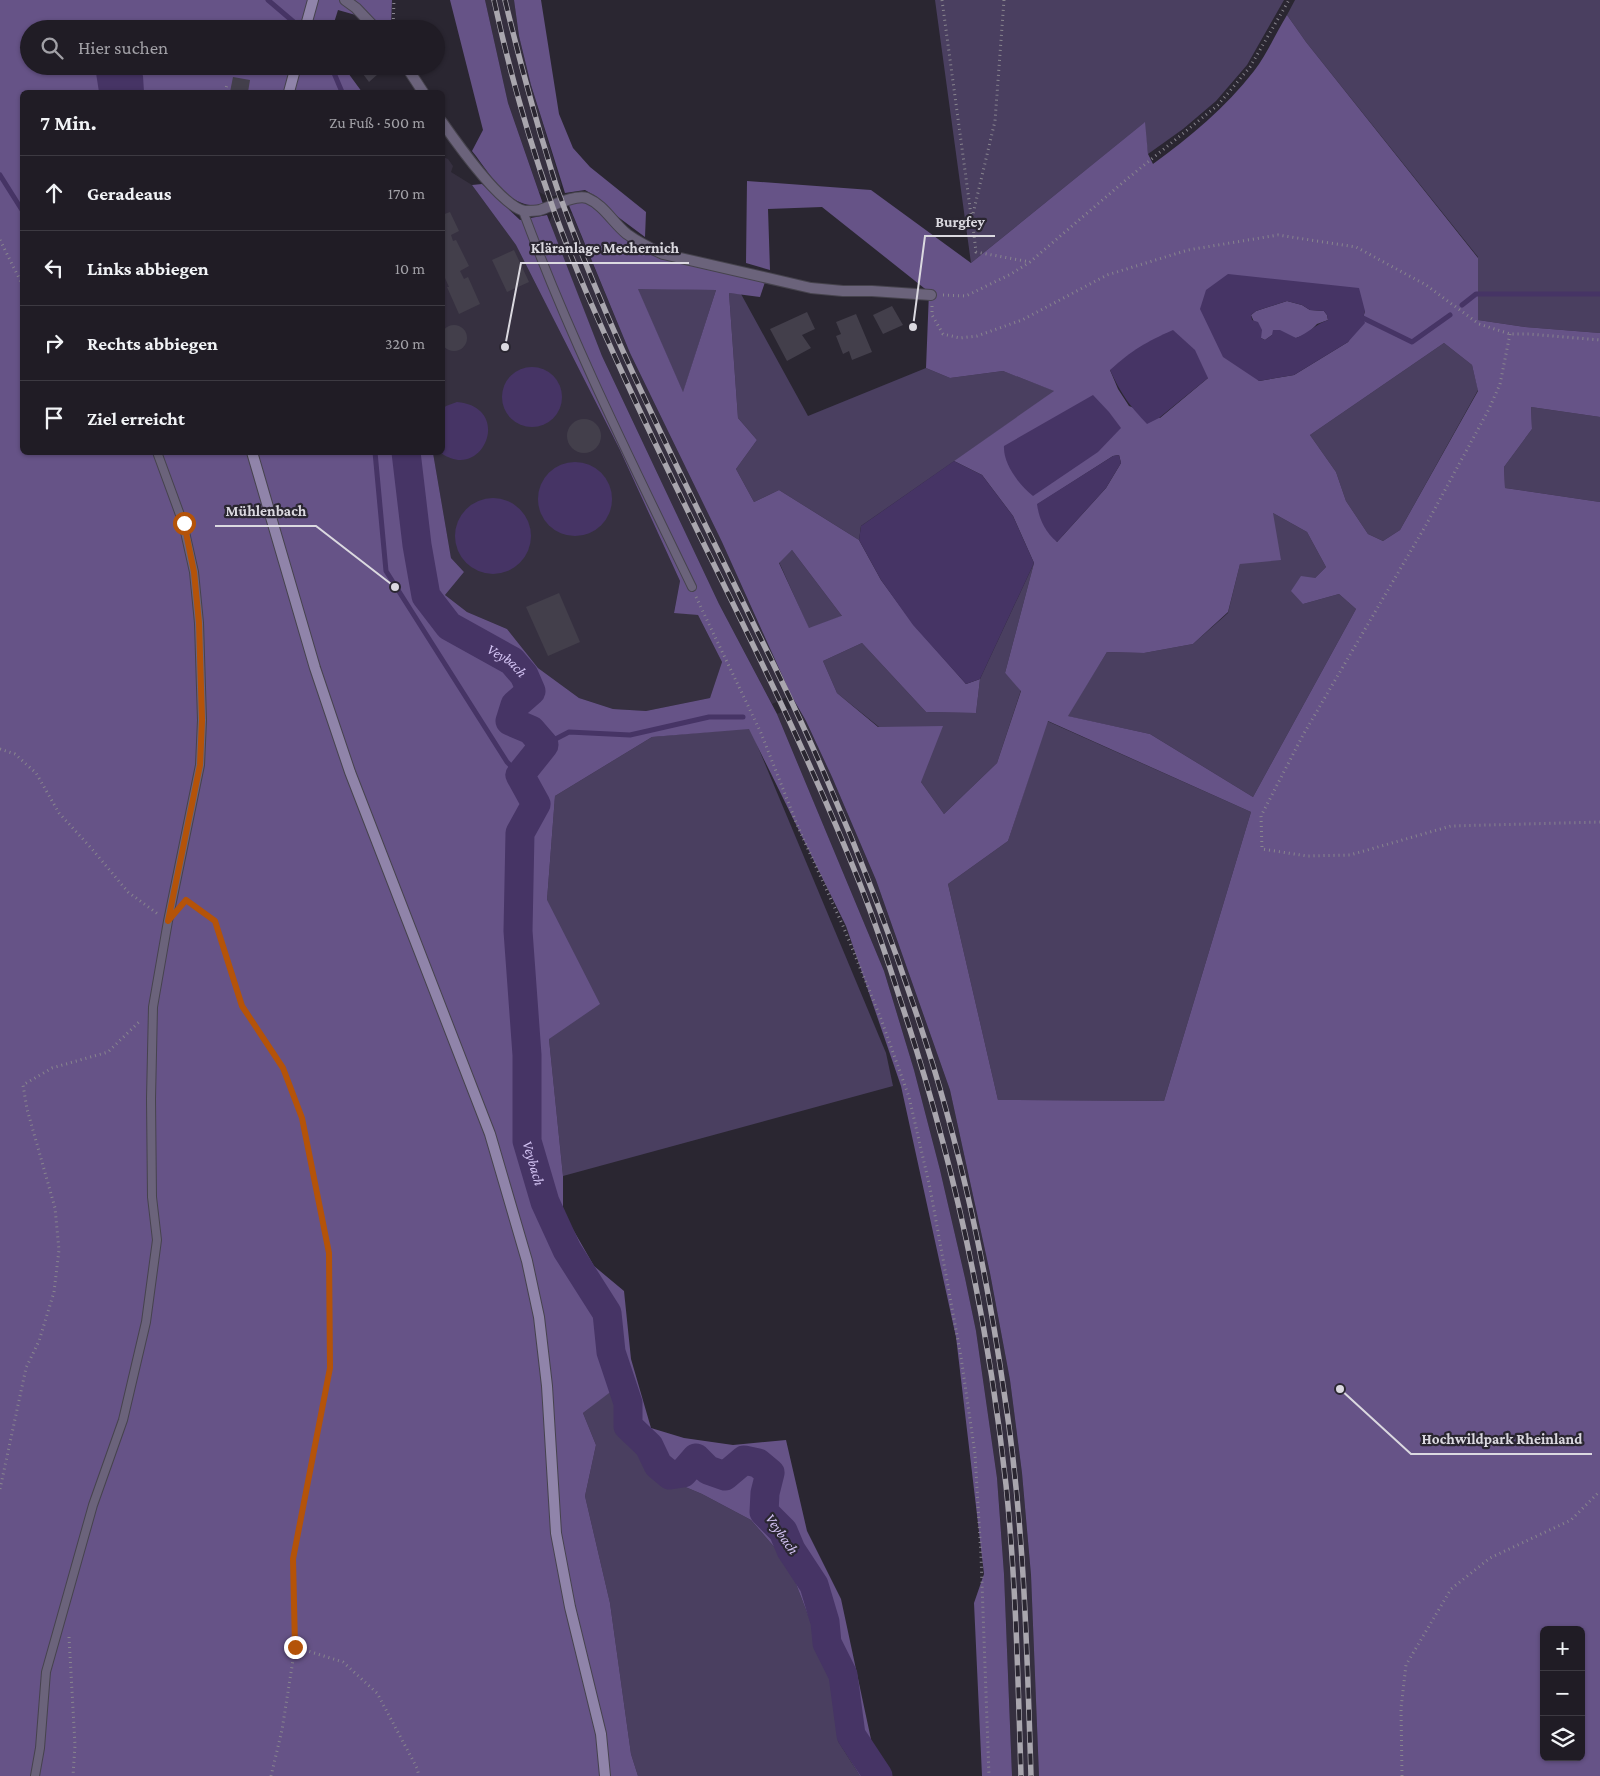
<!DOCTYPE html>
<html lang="de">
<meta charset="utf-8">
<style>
:root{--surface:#201c25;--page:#28252d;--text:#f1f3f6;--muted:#a2a1a7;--line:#3d3a42}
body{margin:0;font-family:"Crimson Pro",serif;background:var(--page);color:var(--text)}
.controls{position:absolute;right:15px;bottom:15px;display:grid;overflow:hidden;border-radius:8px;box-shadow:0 1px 4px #0004}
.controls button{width:45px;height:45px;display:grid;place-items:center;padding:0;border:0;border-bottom:1px solid var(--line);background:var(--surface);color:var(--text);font:25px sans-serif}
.stop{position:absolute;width:15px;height:15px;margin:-11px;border:4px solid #b45309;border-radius:50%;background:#fff}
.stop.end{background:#b45309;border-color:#fff;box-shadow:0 1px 5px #0008}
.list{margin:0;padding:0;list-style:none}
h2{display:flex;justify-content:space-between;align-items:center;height:65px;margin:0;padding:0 20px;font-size:21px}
h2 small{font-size:16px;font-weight:400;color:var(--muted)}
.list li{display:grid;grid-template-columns:32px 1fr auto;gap:15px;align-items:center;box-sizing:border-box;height:75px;padding:0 20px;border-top:1px solid var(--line)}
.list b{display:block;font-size:19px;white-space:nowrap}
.list em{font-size:16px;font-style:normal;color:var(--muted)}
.icon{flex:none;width:28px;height:28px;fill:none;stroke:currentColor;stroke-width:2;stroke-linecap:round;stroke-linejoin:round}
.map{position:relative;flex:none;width:1600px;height:1776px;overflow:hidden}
.search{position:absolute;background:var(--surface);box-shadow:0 1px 4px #0004;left:20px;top:20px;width:425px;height:55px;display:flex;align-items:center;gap:12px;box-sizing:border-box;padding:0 18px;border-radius:28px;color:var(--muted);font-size:19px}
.panel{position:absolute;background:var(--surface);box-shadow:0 1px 4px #0004;left:20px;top:90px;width:425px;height:365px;border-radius:8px}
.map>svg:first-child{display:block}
.built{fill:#363040}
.green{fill:#4a3f60}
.forest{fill:#665387;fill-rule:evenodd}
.water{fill:#463465;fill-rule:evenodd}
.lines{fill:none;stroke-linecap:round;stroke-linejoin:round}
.stream{stroke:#463465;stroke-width:5}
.river{stroke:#463465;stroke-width:29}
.building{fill:#433f4b}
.lane-casing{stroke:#46434d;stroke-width:10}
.street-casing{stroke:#46434d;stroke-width:12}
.secondary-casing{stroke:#46434d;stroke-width:12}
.path{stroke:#88858e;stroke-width:3;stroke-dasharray:1 4;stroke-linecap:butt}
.lane{stroke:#6b637b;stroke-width:8}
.street{stroke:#6b637b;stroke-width:10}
.secondary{stroke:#9084aa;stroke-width:10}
.rail-casing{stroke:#a9a6ae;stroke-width:5.5}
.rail{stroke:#2a2631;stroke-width:4;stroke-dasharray:11;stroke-linecap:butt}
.route{stroke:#b45309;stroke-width:6}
.labels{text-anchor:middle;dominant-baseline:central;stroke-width:4.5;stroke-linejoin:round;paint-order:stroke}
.water-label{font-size:15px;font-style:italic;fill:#d3c3f3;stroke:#2a2631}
.leader{fill:none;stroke:#dbd9e0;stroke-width:2}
.callout-dot{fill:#dbd9e0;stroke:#2a2631;stroke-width:2}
.callout-label{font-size:15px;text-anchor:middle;font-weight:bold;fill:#dbd9e0;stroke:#2a2631;stroke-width:4.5;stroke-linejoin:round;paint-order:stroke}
</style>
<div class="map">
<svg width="1600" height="1776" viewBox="0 0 1600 1776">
<rect width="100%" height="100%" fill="#2a2631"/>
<g class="built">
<polygon points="485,0 514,0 519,36 531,85 561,184 559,195 549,197 539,192 508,103"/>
<polygon points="443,157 448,159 453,166 451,172 472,185 516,245 619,448 680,581 674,612 698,615 722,662 710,698 646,711 613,709 579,698 538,668 507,629 467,612 445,595 464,572 451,558 433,453 442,452"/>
<polygon points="564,208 572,214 630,353 722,542 791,695 772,704 719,604 602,356 549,223 554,210"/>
<polygon points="796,706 806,721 832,777 876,880 950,1090 990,1273 1010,1380 1022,1473 1031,1575 1039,1776 1012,1776 1004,1574 997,1478 976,1331 965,1278 940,1170 914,1070 884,971 777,714"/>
</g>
<g class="green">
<polygon points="935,0 1284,0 1247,65 1216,101 1183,129 1148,154 1144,123 971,263"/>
<polygon points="1295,0 1600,0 1600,333 1525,327 1478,320 1478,257 1306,42 1287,15"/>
<polygon points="637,288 716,290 683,393"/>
<polygon points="729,293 741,294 808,416 926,368 950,378 1003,371 1055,391 861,526 859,540 779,490 754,502 736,469 757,440 738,418"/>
<polygon points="1444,343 1472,365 1478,390 1400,530 1383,541 1368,534 1346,501 1336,472 1310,435"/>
<polygon points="1531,407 1600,417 1600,502 1505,488 1504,467 1532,429"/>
<polygon points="1273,513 1307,532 1326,567 1315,578 1303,604 1339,594 1356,609 1253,797 1150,734 1067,716 1107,652 1144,653 1193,644 1228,613 1240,564"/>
<polygon points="792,550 842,616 809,629 779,562"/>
<polygon points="1034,563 1005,673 1021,690 997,763 944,814 921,782 898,727 879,727 837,693 823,661 862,643 926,712 976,713 980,679"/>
<polygon points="1047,721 1251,812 1164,1101 998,1100 948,884 1008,841"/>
<polygon points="750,728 886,1053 893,1086 563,1176 549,1039 547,900 555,796 652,737"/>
<polygon points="613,1389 627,1430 657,1475 702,1494 751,1520 788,1563 834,1683 838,1741 860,1776 638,1776 631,1754 610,1603 585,1496 596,1445 583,1413"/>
</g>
<g class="forest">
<polygon points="0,0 392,0 391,25 338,10 332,29 29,29 29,66 343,66 362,92 22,92 22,452 433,453 451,558 464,572 445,595 467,612 507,629 538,668 579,698 613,709 646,711 710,698 722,662 698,615 674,613 680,581 619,448 516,245 472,185 482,184 520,220 547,215 602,356 719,604 777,714 884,971 914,1070 940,1170 965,1278 976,1331 997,1478 1004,1574 1012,1776 982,1776 974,1603 984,1574 956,1337 901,1086 846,926 749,729 652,737 555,796 547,900 600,1004 549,1039 563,1176 563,1212 594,1266 624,1291 631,1359 651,1428 684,1438 733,1445 786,1440 807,1531 841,1599 872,1744 892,1776 860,1776 838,1740 834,1683 788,1563 751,1520 702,1494 657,1475 627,1430 613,1390 583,1413 596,1445 585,1496 610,1603 631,1754 638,1776 0,1776"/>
<path d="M450,0H485L508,103L543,204C510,213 490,173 472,151L483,130Z"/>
<polygon points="514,0 541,0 559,114 573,148 590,167 646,212 645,237 610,211 597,197 585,190 565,193 531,85 519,36"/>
<path d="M1287,15L1306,42L1478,258V320L1525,327L1600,333V417L1531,407L1532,429L1504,467L1505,488L1600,502V1776H1039L1031,1575L1022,1473L1010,1380L990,1273L950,1090L876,880L832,777L806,721L791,695L722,542L630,353L568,203L585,202L595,207L622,236L640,250L665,259L765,282L760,297L729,293L738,418L757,440L736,469L754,502L779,490L859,540L881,580L914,625L966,684L980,679L976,713L926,712L862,643L823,661L837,693L878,727L943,726L921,782L944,814L997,763L1021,691L1005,673L1034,563L1013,516L982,475L954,461L1054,391L1003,371L950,378L926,368L929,292L822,207L768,209L770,270L746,263L747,181L871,190L971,263L1145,122L1148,154L1153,164C1190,137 1226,107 1254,71C1267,54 1276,33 1287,15ZM638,289L716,290L683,392ZM1206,290L1365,311L1363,318L1348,342L1294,375L1259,381ZM1444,343L1472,365L1478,391L1400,530L1383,541L1368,534L1346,501L1336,472L1310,435ZM1110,370L1208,378L1160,418L1129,406L1118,389ZM1119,455L1121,463L1106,488L1057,542L1038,504L1113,456ZM1273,513L1307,532L1326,567L1315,578L1301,576L1291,591L1303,604L1339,594L1356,609L1253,797L1150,734L1068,716L1107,652L1144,653L1193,644L1228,612L1240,564L1281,560ZM792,550L842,616H841L809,628L779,563ZM1048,721L1251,812L1164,1101L998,1100L948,884L1008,841ZM1544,1630H1581V1757H1544Z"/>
<polygon points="1287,301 1302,305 1310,310 1324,311 1327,315 1328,320 1317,324 1307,334 1296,338 1272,335 1265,340 1261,338 1251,315 1256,311"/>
</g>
<g class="water">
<polygon points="99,66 139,66 143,76 144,92 99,92 96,73"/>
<path d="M1228,274L1359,288L1365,311L1363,318L1365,323L1348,342L1294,375L1259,381L1223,357L1200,309L1206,290ZM1287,301L1302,305L1310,310L1324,311L1327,315L1328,320C1316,324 1308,333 1296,338L1280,330H1273L1272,335L1265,340L1261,338L1262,330L1258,322L1252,320L1251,315L1256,311Z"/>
<path d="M1173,330L1195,350L1208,378L1159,418L1147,424C1129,405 1121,394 1110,370C1132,350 1146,342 1173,330Z"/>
<circle cx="532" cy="397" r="30"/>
<path d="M1093,395L1109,412L1121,428L1098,452L1033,496C1019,485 1003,464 1004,446Z"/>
<path d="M457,402C514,407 483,483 441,453L442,452L443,409L446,406Z"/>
<path d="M1119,455L1121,463L1106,488L1057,542C1045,532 1039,519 1037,504L1113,456Z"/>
<polygon points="954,461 982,475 1013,516 1034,563 980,679 966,684 913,625 881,580 859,540 861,526"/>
<circle cx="575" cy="499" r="37"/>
<circle cx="493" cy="536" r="38"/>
</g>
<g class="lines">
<g class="stream">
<polyline points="268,0 302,29"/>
<polyline points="331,66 342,92"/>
<polyline points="0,175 22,210"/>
<polyline points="1462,305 1476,294 1600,294"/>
<polyline points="1363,318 1412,342 1450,315"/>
<polyline points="375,452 386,571 507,762 520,775"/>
<polyline points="510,721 522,713"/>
<polyline points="544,745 569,732 630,735 709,717 743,717"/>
</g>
<path class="river" id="s1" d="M406,452L417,545L426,596L449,626L512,661L524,675L531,691L515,705L510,721L531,730L544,745L520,775L536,804L520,833L518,931L527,1055V1141L545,1202L567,1250L607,1313L611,1352L628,1403V1426L649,1446L658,1465L670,1475L683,1473L696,1458L708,1470L725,1476L744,1460L758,1463L770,1473L765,1493L764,1512L783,1531L791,1550L814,1585L825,1622L827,1643L843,1675L851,1735L878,1776"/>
</g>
<g class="building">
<polygon points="357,66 375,66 373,68 378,74 369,82"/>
<polygon points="233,77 250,80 248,92 230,92"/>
<polygon points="450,212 459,231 451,235 453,241 456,240 469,266 460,271 464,279 468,277 480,304 459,314 447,287 449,287 445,278 442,279 442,215"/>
<polygon points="514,250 529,282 507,292 492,260"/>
<polygon points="892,306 903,325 883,334 873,315"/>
<polygon points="807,312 815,329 802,335 811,348 787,361 770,329"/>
<polygon points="856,314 872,352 852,360 849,351 843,354 836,336 841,334 836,322"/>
<circle cx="454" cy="338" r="13"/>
<circle cx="584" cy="436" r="17"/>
<polygon points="559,593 580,642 548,656 526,607"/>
</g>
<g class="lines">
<defs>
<g id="lane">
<path d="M523,211C571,341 632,463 692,587"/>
<polyline points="35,1776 40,1748 46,1672 93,1505 123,1420 146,1322 157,1240 152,1197 151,1099 153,1007 168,921 200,765 202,720 199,623 194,572 183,523 157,452"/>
</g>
<g id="street">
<polyline points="345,0 356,8 376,29"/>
<polyline points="406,66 423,92"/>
<path d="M442,122C456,142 502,207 525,211C529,211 535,211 540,210C552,206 576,194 587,198C604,205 613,223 627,234C638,242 650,248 663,254L811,288L843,291H872L931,295"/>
</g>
<g id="secondary">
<polyline points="305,29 313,0"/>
<polyline points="289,92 296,66"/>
<polyline points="252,452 315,668 350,772 490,1134 527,1261 539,1317 547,1386 556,1533 570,1607 601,1734 605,1776"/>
</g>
</defs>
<use href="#lane" class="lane-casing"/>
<use href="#street" class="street-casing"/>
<use href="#secondary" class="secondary-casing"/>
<g class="path">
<polyline points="942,0 971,215"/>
<polyline points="1004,0 995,121 972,218 976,252 1030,262"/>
<polyline points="393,29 394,0"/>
<polyline points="225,92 227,85"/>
<polyline points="0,240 22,284"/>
<polyline points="943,295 966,296 1011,274 1030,262 1127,179 1218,105 1250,67 1289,0"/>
<polyline points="932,306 932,315 943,334 960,338 977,336 1022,320 1107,275 1188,250 1278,235 1356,247 1426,285 1479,324 1510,334 1529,334 1600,340"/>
<polyline points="1510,334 1500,384 1489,409 1426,525 1303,735 1261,816 1262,849 1307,856 1350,855 1451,826 1600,822"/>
<polyline points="696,597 761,733 798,827 843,926 881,1019 909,1097 930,1188 961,1357 975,1454 981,1556 989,1776"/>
<polyline points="0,749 15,754 36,773 59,813 92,849 128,892 158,914"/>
<polyline points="185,901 186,900 215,921 242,1007 283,1068 302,1118 329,1253 330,1368 293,1559 295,1647 282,1730 271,1776"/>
<polyline points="0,1489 26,1368 39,1341 54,1292 59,1250 55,1208 27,1109 23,1085 52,1068 108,1052 141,1020"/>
<polyline points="69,1637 75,1745 73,1776"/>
<polyline points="295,1647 343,1662 377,1693 417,1768 419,1776"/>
<polyline points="1402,1776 1401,1708 1406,1665 1451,1589 1490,1558 1571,1520 1600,1491"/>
</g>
<use href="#lane" class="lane"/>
<use href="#street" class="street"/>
<use href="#secondary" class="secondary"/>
<defs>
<g id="rail">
<path d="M494,0C509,70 529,140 553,208C574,267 600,324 626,381C703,549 792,712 860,884C875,922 888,961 900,999C953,1157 988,1319 1006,1485C1016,1582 1018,1679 1021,1776"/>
<path d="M505,0C516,46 528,91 541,136C548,157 553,179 561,199C614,346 687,486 755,627C780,677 805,728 827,780C867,872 902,966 932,1062C965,1169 988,1281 1004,1392C1024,1519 1027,1648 1031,1776"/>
</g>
</defs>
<use href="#rail" class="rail-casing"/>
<use href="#rail" class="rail"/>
</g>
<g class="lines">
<polyline class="route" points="184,523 194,572 199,623 202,720 200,765 168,921 186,900 215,921 242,1006 283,1068 302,1118 329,1253 330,1368 293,1559 295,1647"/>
</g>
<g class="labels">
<g class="water-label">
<text stroke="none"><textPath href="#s1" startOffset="251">Veybach</textPath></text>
<text stroke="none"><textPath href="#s1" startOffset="808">Veybach</textPath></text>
<text transform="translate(782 1534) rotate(55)">Veybach</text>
</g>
</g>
<path class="leader" d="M913 327L925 236H995M505 347L521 263H689M395 587L316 526H215M1340 1389L1411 1454H1592"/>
<g class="callout-dot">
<circle cx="913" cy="327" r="5"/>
<circle cx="505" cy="347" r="5"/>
<circle cx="395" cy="587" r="5"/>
<circle cx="1340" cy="1389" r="5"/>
</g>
<g class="callout-label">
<text x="960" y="227">Burgfey</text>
<text x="605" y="253">Kläranlage Mechernich</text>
<text x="266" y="516">Mühlenbach</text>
<text x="1502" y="1444">Hochwildpark Rheinland</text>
</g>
</svg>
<div class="controls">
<button>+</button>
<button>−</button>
<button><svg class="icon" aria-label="layers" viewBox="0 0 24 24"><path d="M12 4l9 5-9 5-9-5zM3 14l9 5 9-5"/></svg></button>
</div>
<div class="stop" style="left:184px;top:523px"></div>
<div class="stop end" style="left:295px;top:1647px"></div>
<div class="search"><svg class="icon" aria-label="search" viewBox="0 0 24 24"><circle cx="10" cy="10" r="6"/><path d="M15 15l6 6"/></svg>Hier suchen</div>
<section class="panel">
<h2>7 Min.<small>Zu Fuß · 500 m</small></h2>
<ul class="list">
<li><svg class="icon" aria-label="ahead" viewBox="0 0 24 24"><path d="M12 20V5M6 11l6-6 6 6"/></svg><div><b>Geradeaus</b></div><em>170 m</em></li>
<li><svg class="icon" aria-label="left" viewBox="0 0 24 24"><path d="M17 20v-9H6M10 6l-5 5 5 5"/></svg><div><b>Links abbiegen</b></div><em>10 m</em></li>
<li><svg class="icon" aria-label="right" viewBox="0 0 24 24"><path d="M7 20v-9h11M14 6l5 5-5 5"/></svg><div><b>Rechts abbiegen</b></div><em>320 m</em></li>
<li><svg class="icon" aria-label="arrive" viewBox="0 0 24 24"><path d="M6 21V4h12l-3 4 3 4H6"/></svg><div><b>Ziel erreicht</b></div></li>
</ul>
</section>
</div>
